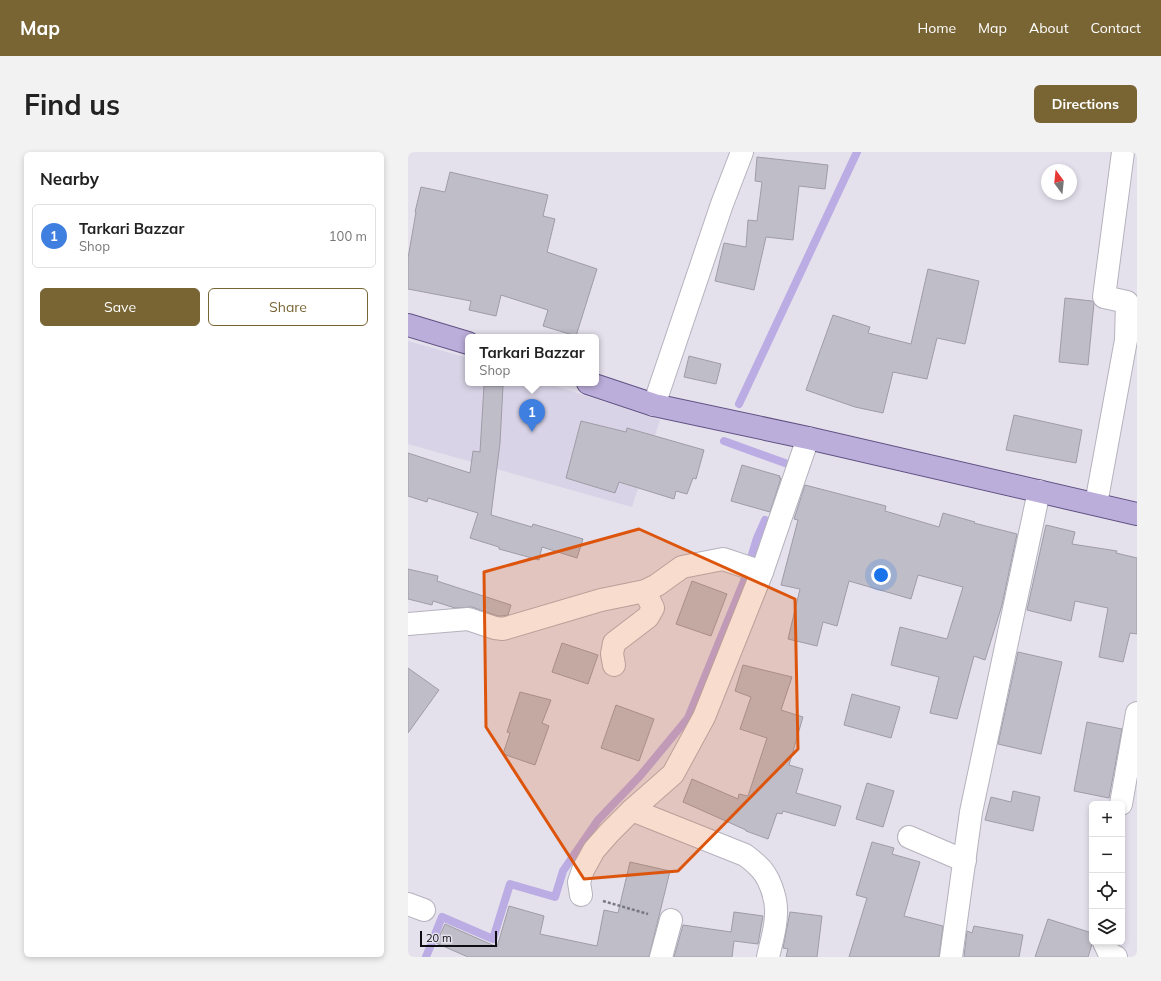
<!DOCTYPE html>
<meta charset="utf-8">
<style>
:root{--surface:#fff;--page:#f2f2f2;--text:#222;--muted:#767676;--line:#e0e0e0;--accent:#796534}
body{margin:0;font-family:Mulish,sans-serif;background:var(--page);color:var(--text)}
.controls{position:absolute;right:12px;bottom:12px;display:grid;overflow:hidden;border-radius:6px;box-shadow:0 2px 6px #0003}
.controls button{width:36px;height:36px;display:grid;place-items:center;padding:0;border:0;border-bottom:1px solid var(--line);background:var(--surface);color:var(--text);font:20px sans-serif}
.compass{position:absolute;left:633px;top:12px;width:36px;height:36px;border-radius:50%;background:var(--surface);box-shadow:0 2px 6px #0003;rotate:345deg}
.scale{position:absolute;left:12px;bottom:10px;width:77px;box-sizing:border-box;padding-left:4px;border:2px solid #0d0c10;border-top:0;font-size:11px;line-height:14px;white-space:nowrap;color:#0d0c10;-webkit-text-stroke:3px #e4e1ed;paint-order:stroke}
.you{position:absolute;left:473px;top:423px;width:14px;height:14px;margin:-10px;border:3px solid #fff;border-radius:50%;background:#1a73e8;box-shadow:0 0 0 6px #1a73e833}
.badge{display:grid;place-items:center;width:26px;height:26px;border-radius:50%;background:var(--accent);color:#fff;font-size:13px;font-weight:700}
.pin{position:absolute;translate:-50% -33px;filter:drop-shadow(0 1px 2px #0008)}
.pin::after{content:'';position:absolute;top:21px;width:14px;height:12px;background:inherit;clip-path:polygon(0 0,100% 0,50% 100%)}
.popup{position:absolute;left:57px;top:182px;width:134px;height:52px;box-sizing:border-box;display:grid;place-content:center;border-radius:6px;background:var(--surface);filter:drop-shadow(0 1px 3px #0005);font-size:13px;white-space:nowrap;color:var(--muted)}
.popup b{font-size:15px;color:var(--text)}
.popup::after{content:'';position:absolute;left:50%;top:100%;margin-left:-8px;border:8px solid transparent;border-top-color:var(--surface)}
.list{margin:0;padding:0;list-style:none}
h2{display:flex;justify-content:space-between;align-items:center;height:52px;margin:0;padding:0 16px;font-size:17px}
h2 small{font-size:13px;font-weight:400;color:var(--muted)}
.list li{display:grid;grid-template-columns:26px 1fr auto;gap:12px;align-items:center;box-sizing:border-box;height:64px;margin:0 8px 8px;padding:0 8px;border:1px solid var(--line);border-radius:6px}
.list b{display:block;font-size:15px;white-space:nowrap}
.list p{margin:0;font-size:13px;white-space:nowrap;color:var(--muted)}
.list em{font-size:13px;font-style:normal;color:var(--muted)}
.actions{display:flex;gap:8px;padding:12px 16px}
.actions a{flex:1;padding:9px 0;border:1px solid var(--accent);border-radius:6px;text-align:center;font-size:14px;color:var(--accent)}
.actions .main{background:var(--accent);color:#fff}
.icon{flex:none;width:22px;height:22px;fill:none;stroke:currentColor;stroke-width:2;stroke-linecap:round;stroke-linejoin:round}
.map{position:relative;flex:none;width:729px;height:805px;overflow:hidden;border-radius:6px}
header{display:flex;align-items:center;gap:24px;box-sizing:border-box;height:56px;padding:0 20px;background:var(--accent);color:#fff}
header strong{font-size:19px}
nav{display:flex;gap:22px;margin-inline-start:auto;font-size:14px}
.intro{display:flex;align-items:center;justify-content:space-between;box-sizing:border-box;height:96px;padding:0 24px}
h1{margin:0;font-size:28px}
.button{padding:10px 18px;border-radius:6px;background:var(--accent);color:#fff;font-size:14px;font-weight:700}
main{display:flex;gap:24px;padding:0 24px}
aside{flex:1;background:var(--surface);border-radius:6px;box-shadow:0 2px 6px #0003}
.map>svg:first-child{display:block}
.built{fill:#d8d3e6}
.lines{fill:none;stroke-linecap:round;stroke-linejoin:round}
.stream{stroke:#bbace3;stroke-width:8}
.building{fill:#bfbdc8;stroke:#9f9ca7}
.minor-casing{stroke:#b5b2bd;stroke-width:24}
.primary-casing{stroke:#625284;stroke-width:24}
.path{stroke:#79777f;stroke-width:2.5;stroke-dasharray:3 2;stroke-linecap:butt}
.minor{stroke:#fff;stroke-width:22}
.primary{stroke:#bcaedb;stroke-width:22}
.marked{fill:#dd550c;fill-opacity:0.2;stroke:#dd550c;stroke-width:3;stroke-linejoin:round}
</style>
<header>
<strong>Map</strong>
<nav><a>Home</a><a>Map</a><a>About</a><a>Contact</a></nav>
</header>
<div class="intro"><h1>Find us</h1><a class="button">Directions</a></div>
<main>
<aside>
<h2>Nearby<small></small></h2>
<ul class="list">
<li><span class="badge" style="background:#3f7fe0">1</span><div><b>Tarkari Bazzar</b><p>Shop</p></div><em>100 m</em></li>
</ul>
<div class="actions"><a class="main">Save</a><a>Share</a></div>
</aside>
<div class="map">
<svg width="729" height="805" viewBox="0 0 729 805">
<rect width="100%" height="100%" fill="#e4e1ed"/>
<polygon class="built" points="0,189 60,206 60,231 138,231 252,268 224,355 0,292"/>
<g class="lines">
<g class="stream">
<polyline points="331,252 449,0"/>
<polyline points="316,289 377,311"/>
<polyline points="18,805 34,765 85,787 102,732 147,745 155,719 190,668 232,624 280,566 336,429 349,386 357,368"/>
</g>
</g>
<g class="building">
<polygon points="349,5 420,13 417,37 391,34 385,88 358,85 346,138 307,129 316,91 338,95 340,68 349,69 354,30 347,29"/>
<polygon points="42,20 140,43 135,64 147,67 139,100 189,117 168,184 135,174 140,158 93,143 88,164 61,158 63,149 0,137 0,106 8,60 7,60 13,35 37,40"/>
<polygon points="520,117 571,129 557,192 529,186 519,227 485,220 475,261 447,255 398,238 425,163 462,175 460,181 503,192"/>
<polygon points="657,146 684,149 686,151 680,213 651,210"/>
<polygon points="281,204 313,212 308,232 276,225"/>
<polygon points="76,234 95,234 92,291 83,363 124,375 125,372 175,387 169,406 134,395 131,408 91,397 91,395 62,386 70,361 20,346 19,350 0,344 0,301 62,321 65,299 72,300"/>
<polygon points="606,263 674,278 668,311 598,298"/>
<polygon points="173,269 218,280 219,276 296,298 288,327 285,326 279,342 268,339 266,347 211,330 207,341 158,326"/>
<polygon points="334,313 372,324 371,326 373,326 362,360 323,349"/>
<polygon points="397,333 478,354 477,359 531,375 535,361 567,370 566,371 609,382 594,453 577,508 566,504 549,567 522,561 531,525 483,513 492,475 539,487 555,435 510,423 503,447 441,429 429,474 415,470 409,494 380,487 392,437 373,433 390,368 386,367"/>
<polygon points="638,373 667,380 664,392 709,399 708,401 729,406 729,482 722,481 715,510 691,505 700,456 667,449 663,469 619,458"/>
<polygon points="0,417 30,424 29,429 103,453 100,463 94,464 90,464 64,455 47,456 25,449 24,453 0,447"/>
<polygon points="284,429 319,442 303,484 268,472"/>
<polygon points="154,491 190,503 180,532 144,520"/>
<polygon points="610,500 654,510 633,602 590,592"/>
<polygon points="335,513 384,525 373,558 395,565 381,613 395,617 388,641 433,654 427,674 375,659 374,662 369,661 360,687 338,679 338,678 275,650 284,627 330,647 331,642 340,644 359,586 332,577 343,545 327,539"/>
<polygon points="0,516 31,538 0,581"/>
<polygon points="112,540 143,548 134,571 141,574 127,613 95,602 102,581 99,580"/>
<polygon points="444,542 492,555 483,586 436,573"/>
<polygon points="208,553 246,567 231,609 193,596"/>
<polygon points="679,570 714,577 701,646 666,639"/>
<polygon points="459,631 486,639 475,675 448,667"/>
<polygon points="605,639 632,645 625,679 577,668 583,645 603,650"/>
<polygon points="464,690 486,696 484,702 512,710 496,764 535,774 531,805 441,805 459,746 448,743"/>
<polygon points="222,710 262,719 241,805 60,805 28,791 37,772 89,795 101,754 136,764 132,782 189,794 196,758 210,761"/>
<polygon points="326,760 355,764 350,792 326,789 324,805 266,805 275,773 323,780"/>
<polygon points="382,760 414,764 409,805 378,805 380,797 375,796"/>
<polygon points="640,767 684,781 684,792 680,805 627,805"/>
<polygon points="566,774 615,783 611,805 556,805 559,779 564,781"/>
</g>
<g class="lines">
<defs>
<g id="minor">
<polyline points="246,253 314,52 334,0"/>
<polyline points="688,352 718,188 719,150 696,145 715,0"/>
<polyline points="0,472 60,467 87,476 95,477 193,448 237,439 249,433 274,415 315,407 354,420"/>
<polyline points="206,513 204,502 206,491 240,465 245,456 237,439"/>
<polyline points="713,652 729,561"/>
<path d="M224,658L337,703C341,706 345,709 349,713C361,723 369,746 368,762C368,776 363,791 360,805"/>
<polyline points="501,685 557,709"/>
<polyline points="173,743 171,730 175,718 186,698 201,681 224,658 265,622 296,565 354,420 400,286"/>
<polyline points="0,752 16,758"/>
<polyline points="696,790 702,803 708,805"/>
<polyline points="253,805 263,768"/>
<polyline points="543,805 563,660 631,339"/>
</g>
<g id="primary">
<polyline points="0,173 60,191"/>
<polyline points="180,231 246,253 400,286 729,362"/>
</g>
</defs>
<use href="#minor" class="minor-casing"/>
<use href="#primary" class="primary-casing"/>
<polyline class="path" points="195,749 240,762"/>
<use href="#minor" class="minor"/>
<use href="#primary" class="primary"/>
</g>
<path class="marked" d="M231,377L387,447L390,597L270,719L176,727L78,575L76,420Z"/>
</svg>
<div class="controls">
<button>+</button>
<button>−</button>
<button><svg class="icon" aria-label="locate" viewBox="0 0 24 24"><circle cx="12" cy="12" r="6"/><path d="M12 2v4M12 18v4M2 12h4M18 12h4"/></svg></button>
<button><svg class="icon" aria-label="layers" viewBox="0 0 24 24"><path d="M12 4l9 5-9 5-9-5zM3 14l9 5 9-5"/></svg></button>
</div>
<svg class="compass" viewBox="-18 -18 36 36"><path d="M0-13l5 13h-10z" fill="#e53935"/><path d="M0 13l5-13h-10z" fill="#767676"/></svg>
<div class="scale">20 m</div>
<div class="you"></div>
<div class="pin badge" style="left:124px;top:280px;background:#3f7fe0">1</div>
<div class="popup"><b>Tarkari Bazzar</b>Shop</div>
</div>
</main>
